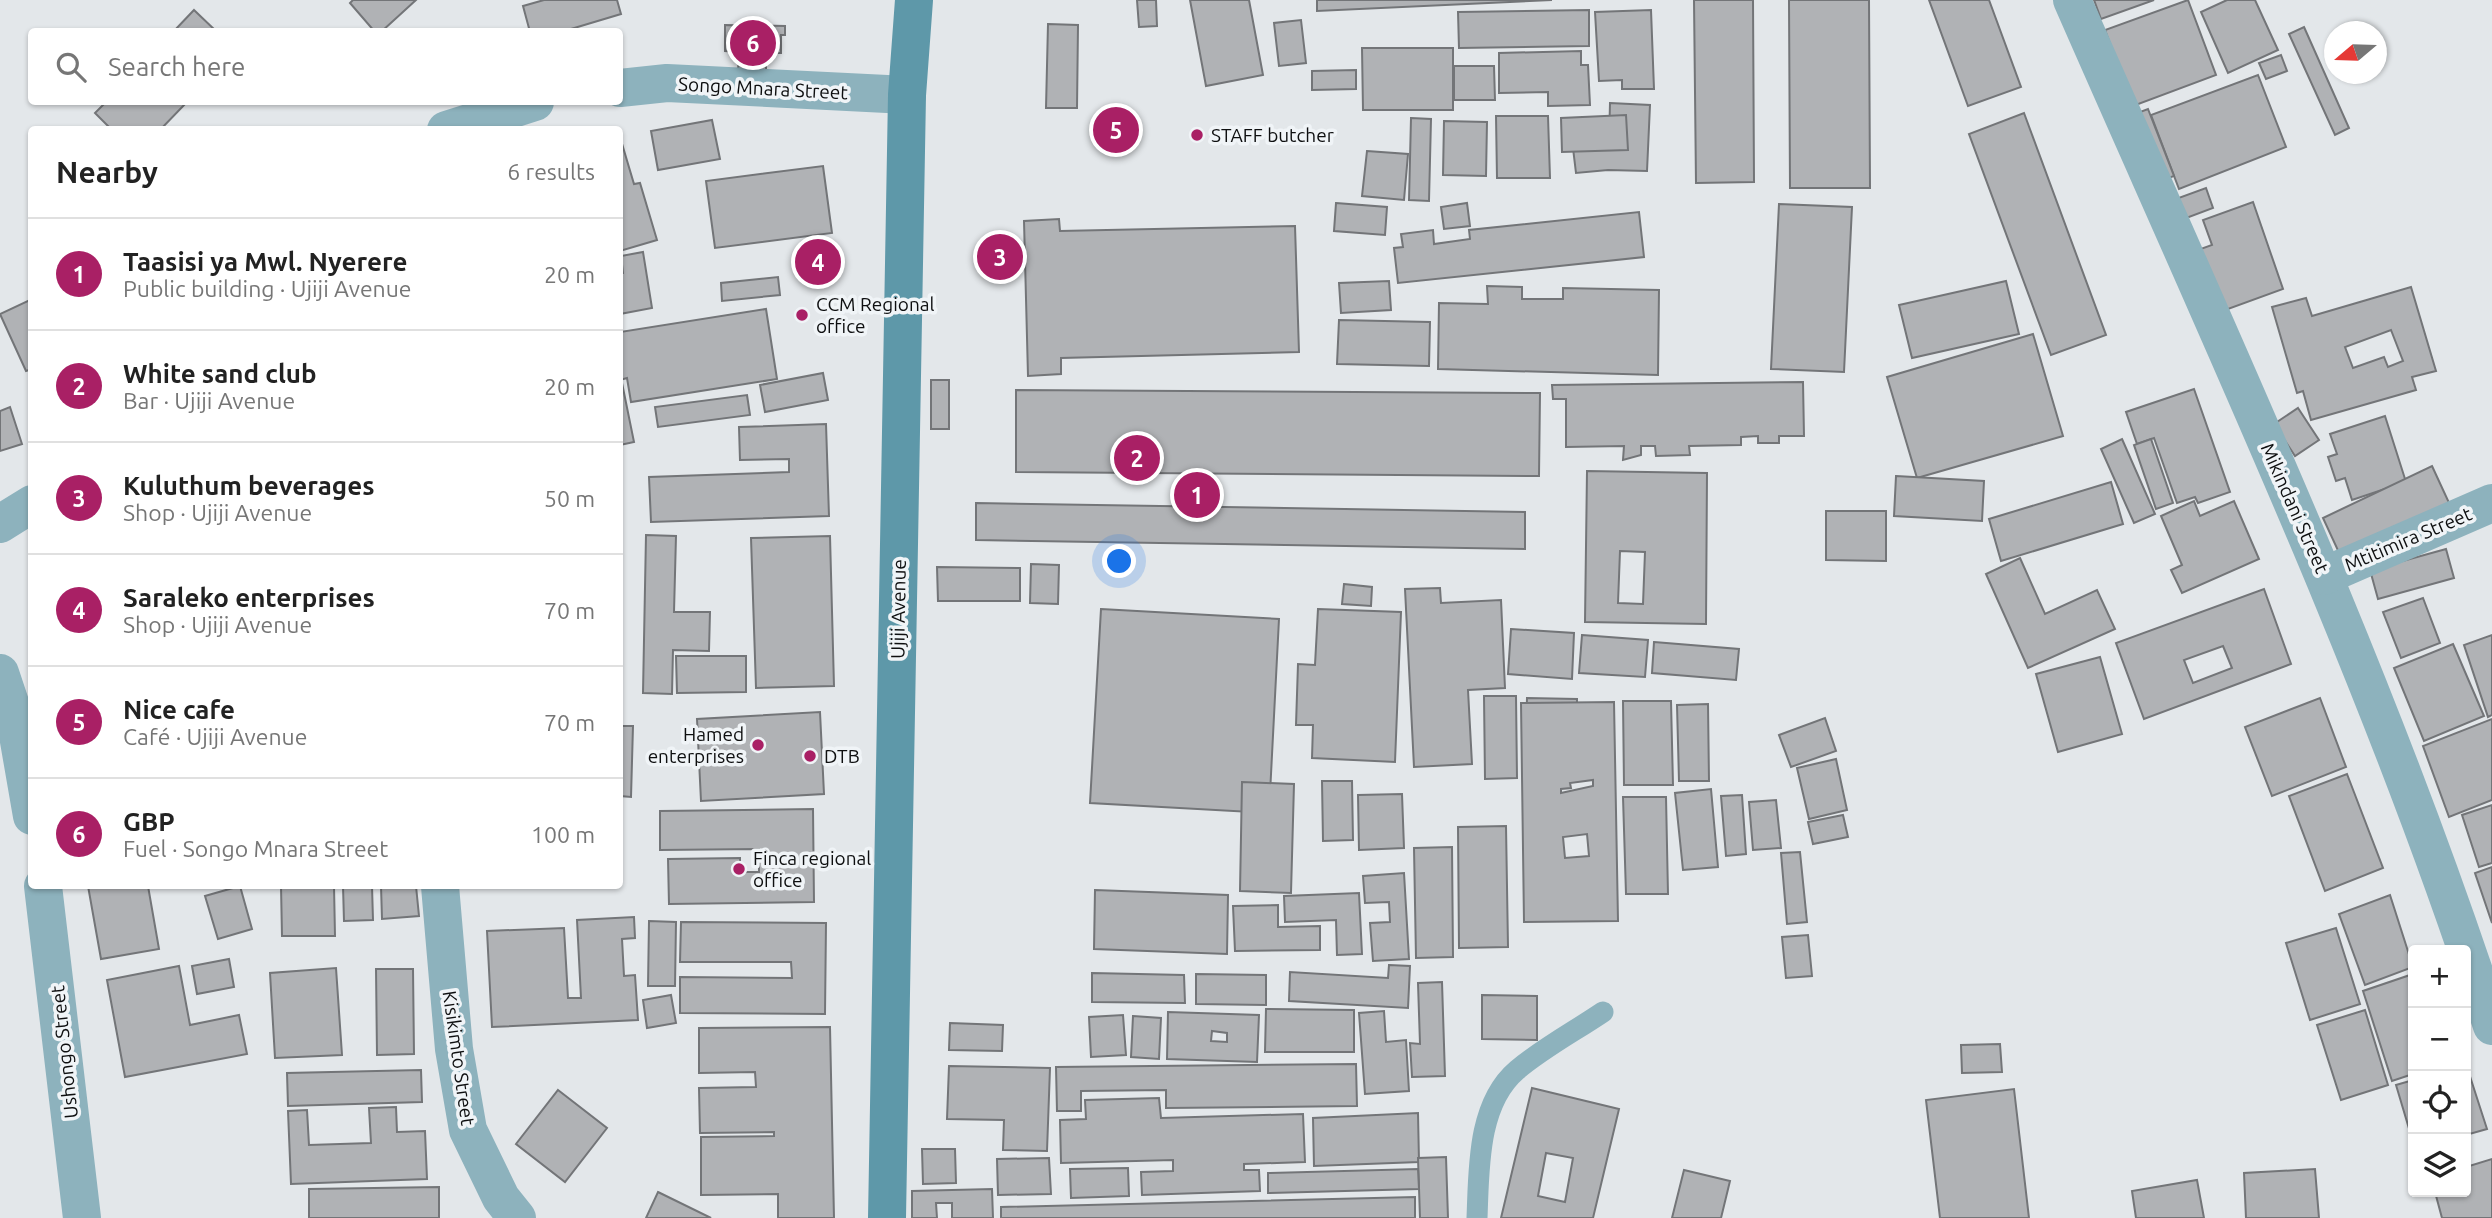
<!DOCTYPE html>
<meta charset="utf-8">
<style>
:root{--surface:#fff;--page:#f6f6f6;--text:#222;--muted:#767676;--line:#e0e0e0;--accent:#a92065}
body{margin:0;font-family:Ubuntu,sans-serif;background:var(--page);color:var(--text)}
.controls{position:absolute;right:21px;bottom:21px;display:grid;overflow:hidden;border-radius:7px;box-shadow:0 2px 5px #0004}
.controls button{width:63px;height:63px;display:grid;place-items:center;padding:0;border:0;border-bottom:2px solid var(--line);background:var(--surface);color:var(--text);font:35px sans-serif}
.compass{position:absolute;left:2324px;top:21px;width:63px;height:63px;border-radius:50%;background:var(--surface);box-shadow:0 2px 5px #0004;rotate:251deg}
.you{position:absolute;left:1120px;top:562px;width:24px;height:24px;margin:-18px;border:5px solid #fff;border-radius:50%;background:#1a73e8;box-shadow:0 0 0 10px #1a73e833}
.badge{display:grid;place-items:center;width:46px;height:46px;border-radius:50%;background:var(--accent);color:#fff;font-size:23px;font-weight:700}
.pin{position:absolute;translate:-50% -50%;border:4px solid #fff;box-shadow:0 2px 7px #0006}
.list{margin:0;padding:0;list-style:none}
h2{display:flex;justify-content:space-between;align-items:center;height:91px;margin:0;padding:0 28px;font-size:30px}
h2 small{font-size:23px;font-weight:400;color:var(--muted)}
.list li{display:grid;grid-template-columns:46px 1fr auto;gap:21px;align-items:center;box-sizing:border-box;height:112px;padding:0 28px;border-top:2px solid var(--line)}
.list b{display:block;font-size:26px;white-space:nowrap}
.list p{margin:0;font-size:23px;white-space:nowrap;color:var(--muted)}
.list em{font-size:23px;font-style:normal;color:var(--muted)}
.icon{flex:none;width:38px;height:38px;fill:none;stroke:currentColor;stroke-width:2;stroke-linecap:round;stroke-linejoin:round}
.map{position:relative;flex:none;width:2492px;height:1218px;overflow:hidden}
.search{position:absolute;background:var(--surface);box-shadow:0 2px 5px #0004;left:28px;top:28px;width:595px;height:77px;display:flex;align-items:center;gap:18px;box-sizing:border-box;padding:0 24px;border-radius:7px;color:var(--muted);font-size:26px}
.panel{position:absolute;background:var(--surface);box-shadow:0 2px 5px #0004;left:28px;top:126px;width:595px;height:763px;border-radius:7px}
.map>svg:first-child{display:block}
.building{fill:#b0b2b5;stroke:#737578;stroke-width:2;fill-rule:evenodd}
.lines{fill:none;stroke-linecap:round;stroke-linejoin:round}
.service{stroke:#8db2bd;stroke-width:21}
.minor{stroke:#8db2bd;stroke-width:38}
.secondary{stroke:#5e98a9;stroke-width:38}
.poi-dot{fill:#a92065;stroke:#f0f4f7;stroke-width:2.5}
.labels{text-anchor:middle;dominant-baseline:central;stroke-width:7;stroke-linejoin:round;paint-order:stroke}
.street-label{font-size:19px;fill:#0e0f10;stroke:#f0f4f7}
.poi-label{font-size:19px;fill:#0e0f10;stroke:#f0f4f7;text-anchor:start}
</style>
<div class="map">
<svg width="2492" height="1218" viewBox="0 0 2492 1218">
<rect width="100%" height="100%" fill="#e3e7ea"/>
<g class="building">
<polygon points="353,0 416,0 381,32 375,32 350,3"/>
<polygon points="544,0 617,0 621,14 561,32 530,32 523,6"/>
<polygon points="1137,0 1156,0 1157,26 1139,27"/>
<polygon points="1190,0 1249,0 1263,75 1206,86"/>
<polygon points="1317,0 1552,0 1317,11"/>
<polygon points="1694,0 1753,0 1754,182 1696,183"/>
<polygon points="1789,0 1869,0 1870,188 1790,188"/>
<polygon points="1929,0 1989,0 2021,87 1968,106"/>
<polygon points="2094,0 2154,0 2101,19"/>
<polygon points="2188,0 2216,75 2133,106 2105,30"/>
<polygon points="2227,0 2255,0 2278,50 2228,73 2201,12"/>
<polygon points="194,10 217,32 173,32"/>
<polygon points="1589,10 1589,46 1459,48 1458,12"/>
<polygon points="1651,10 1654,89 1622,89 1622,80 1599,81 1595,12"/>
<polygon points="1301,20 1306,63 1279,66 1274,23"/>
<polygon points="1048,24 1078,25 1077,108 1046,108"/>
<polygon points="725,25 785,26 785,35 781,35 781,53 766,53 766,72 738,72 739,52 725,51"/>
<polygon points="2304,27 2349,128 2335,135 2289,34"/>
<polygon points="1362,48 1453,48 1453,110 1363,110"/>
<polygon points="1581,51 1581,65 1588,65 1590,105 1548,106 1548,92 1499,93 1499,53"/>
<polygon points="2281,55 2287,71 2266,79 2259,63"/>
<polygon points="1454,66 1494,66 1495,100 1454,100"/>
<polygon points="1356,70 1356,89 1312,90 1312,71"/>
<polygon points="2258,75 2286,147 2179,189 2151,115"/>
<polygon points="106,102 187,102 160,130 112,130 95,113"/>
<polygon points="1610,103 1650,105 1647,171 1608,170 1576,173 1573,148 1609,143"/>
<polygon points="2148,109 2174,176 2158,182 2132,115"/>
<polygon points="2024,113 2106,335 2051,355 1969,134"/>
<polygon points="1626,115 1628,150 1562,152 1561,118"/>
<polygon points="1496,116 1548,116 1550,178 1497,178"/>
<polygon points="1411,118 1431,119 1429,201 1409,200"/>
<polygon points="712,120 720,159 658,170 651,131"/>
<polygon points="1444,121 1487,122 1486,176 1443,175"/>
<polygon points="620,137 634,184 640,183 657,240 620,251"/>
<polygon points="1367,151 1408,154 1404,200 1362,196"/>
<polygon points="823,166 832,233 715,248 706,181"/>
<polygon points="2206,188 2213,208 2181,220 2173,200"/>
<polygon points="2253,202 2283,289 2217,313 2195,251 2212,245 2203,220"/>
<polygon points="1336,203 1387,207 1385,235 1334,231"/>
<polygon points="1467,203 1470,226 1444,229 1441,207"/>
<polygon points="1779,204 1852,207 1844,372 1771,369"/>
<polygon points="1639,212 1644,257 1398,283 1394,248 1403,247 1401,234 1433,230 1434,244 1470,239 1469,230"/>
<polygon points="1059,219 1060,231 1295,226 1299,352 1061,358 1061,374 1028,376 1024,221"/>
<polygon points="643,252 652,308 620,314 620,274 623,273 621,256"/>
<polygon points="778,277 780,295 722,301 721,283"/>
<polygon points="1389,281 1391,310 1341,313 1339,283"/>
<polygon points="2006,281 2019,334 1912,358 1899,305"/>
<polygon points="1487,286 1522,287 1522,299 1563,299 1563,288 1659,290 1658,375 1438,369 1439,303 1488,304"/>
<path d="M2411,287L2436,371L2412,377L2416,390L2311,420L2303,391L2297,393L2272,307L2306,298L2312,316ZM2391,330L2403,361L2388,367L2384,357L2353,368L2345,347Z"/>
<polygon points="32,299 32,369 26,371 0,314"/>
<polygon points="766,309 777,379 631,402 627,378 620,380 620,332"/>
<polygon points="1339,320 1430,322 1429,366 1337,364"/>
<polygon points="2033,334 2063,436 1917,478 1887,377"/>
<polygon points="823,373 828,400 765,412 760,385"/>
<rect x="931" y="380" width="18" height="49"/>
<polygon points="1803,382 1804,436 1779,436 1779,443 1758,443 1758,436 1741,437 1741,445 1689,446 1690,455 1656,456 1655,446 1641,446 1641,455 1623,460 1624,446 1566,447 1566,399 1553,399 1552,385"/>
<polygon points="622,383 634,442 620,445 620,384"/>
<polygon points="2194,389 2230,492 2198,503 2195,497 2177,503 2154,438 2137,444 2126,412"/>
<polygon points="1016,390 1540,393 1539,476 1016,472"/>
<polygon points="747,395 750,415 658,427 655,407"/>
<polygon points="10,407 22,444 0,451 0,411"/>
<polygon points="2298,408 2319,440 2295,456 2274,424"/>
<polygon points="2385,416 2406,482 2352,500 2345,478 2336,481 2328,457 2337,454 2330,434"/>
<polygon points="826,424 829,516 651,522 649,477 789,472 789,459 740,460 739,427"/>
<polygon points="2122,439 2155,514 2134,523 2101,449"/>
<polygon points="2151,439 2173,503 2156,509 2134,445"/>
<polygon points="2432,466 2456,518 2347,570 2323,518"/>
<path d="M1587,471L1707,473L1706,624L1585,622ZM1620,551L1645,552L1643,604L1618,603Z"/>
<polygon points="1896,476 1984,481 1982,521 1894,516"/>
<polygon points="2111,482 2123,524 2001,561 1989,519"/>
<polygon points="2194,501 2200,516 2234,501 2259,559 2182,593 2171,570 2182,565 2161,516"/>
<polygon points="976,503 1525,512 1525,549 976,540"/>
<polygon points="1826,511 1886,511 1886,561 1826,560"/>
<polygon points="646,535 676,536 674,612 710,612 709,651 673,650 672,694 643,693"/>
<polygon points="830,536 834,686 756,688 751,538"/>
<polygon points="2446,549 2454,578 2378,599 2370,570"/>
<polygon points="2020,558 2045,614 2097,590 2115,629 2028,668 1986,574"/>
<polygon points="1031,564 1059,565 1058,604 1030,603"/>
<polygon points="937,567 1020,568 1020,601 938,601"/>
<polygon points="1344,584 1372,587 1371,606 1342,604"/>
<polygon points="1440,588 1441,603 1501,600 1505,688 1468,690 1472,764 1414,767 1405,589"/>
<path d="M2264,589L2291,664L2144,719L2116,643ZM2223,646L2232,668L2193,683L2184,660Z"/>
<polygon points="2423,598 2440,643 2401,658 2383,612"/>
<polygon points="1101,609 1279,619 1269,813 1090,803"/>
<polygon points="1318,609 1401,612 1395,762 1312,758 1313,725 1296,725 1298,664 1315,665"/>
<polygon points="1511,629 1574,633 1572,679 1508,674"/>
<polygon points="1582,635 1648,640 1645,677 1579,673"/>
<polygon points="2492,635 2492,715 2488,717 2464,645"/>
<polygon points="1654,642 1739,649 1736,680 1652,673"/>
<polygon points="2453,644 2484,716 2424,741 2394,668"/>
<polygon points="676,656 746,656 746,692 677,693"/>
<polygon points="2100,657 2122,734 2058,752 2036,674"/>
<polygon points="1484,696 1516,696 1517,778 1485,779"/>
<polygon points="1527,698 1577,699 1576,774 1525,773"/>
<polygon points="2320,698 2346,767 2272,796 2245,727"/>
<polygon points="1623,701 1671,701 1673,785 1624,785"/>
<path d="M1614,702L1618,921L1524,922L1521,703ZM1593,780V786L1561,793V789L1571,788L1570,783ZM1587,834L1589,856L1565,858L1563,837Z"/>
<polygon points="1708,704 1709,781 1679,781 1677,705"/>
<polygon points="820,712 824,794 701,801 697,719"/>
<polygon points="1825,718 1836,751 1791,767 1779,735"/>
<polygon points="2492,719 2492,800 2449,817 2423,746"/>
<polygon points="620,726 633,726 631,797 620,796"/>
<polygon points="1836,759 1847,810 1809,819 1797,768"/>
<polygon points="2347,774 2383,868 2325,891 2289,796"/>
<polygon points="1322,781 1352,781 1353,840 1323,841"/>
<polygon points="1242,782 1294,784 1291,893 1240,891"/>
<polygon points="1711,789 1718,867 1683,870 1675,793"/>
<polygon points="1402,794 1404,848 1359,850 1358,795"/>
<polygon points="1742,795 1746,854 1726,856 1721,796"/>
<polygon points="1623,797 1666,797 1668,894 1626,894"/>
<polygon points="1776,800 1781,848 1753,850 1749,802"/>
<polygon points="2492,805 2492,863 2479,867 2462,815"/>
<polygon points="813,809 814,902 669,904 668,859 740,858 740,872 759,872 759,849 660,850 660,811"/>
<polygon points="1843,815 1848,837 1813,844 1808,822"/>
<polygon points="1506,826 1508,947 1459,948 1458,827"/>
<polygon points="1452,847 1453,957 1416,958 1414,848"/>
<polygon points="1800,852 1807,922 1787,924 1781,853"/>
<polygon points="2492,867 2492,923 2475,873"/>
<polygon points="1404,873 1409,959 1373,961 1370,923 1390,922 1389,902 1365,903 1363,876"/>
<polygon points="88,886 148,886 159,949 101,959"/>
<polygon points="240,886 252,929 218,939 205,896"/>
<polygon points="281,886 334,886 335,936 282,936"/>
<polygon points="343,886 372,886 373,920 344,921"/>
<polygon points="381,886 416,886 419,916 382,919"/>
<polygon points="1095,890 1228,895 1227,954 1094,949"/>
<polygon points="1359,893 1362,954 1337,955 1336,920 1285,922 1284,896"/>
<polygon points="2390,895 2413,967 2365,985 2339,914"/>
<polygon points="1278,905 1278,927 1320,926 1320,950 1235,951 1233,906"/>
<polygon points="634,917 635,938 622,939 624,976 635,975 638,1020 492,1027 487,931 564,928 568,998 581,998 577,920"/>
<polygon points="649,921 676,922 675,986 648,986"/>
<polygon points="681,922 826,923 825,1014 680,1013 680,977 792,978 791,962 680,962"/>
<polygon points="2336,928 2360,1004 2310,1020 2286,943"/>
<polygon points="1808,935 1812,976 1786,978 1782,937"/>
<polygon points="229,959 234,987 197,994 192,966"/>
<polygon points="1389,965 1410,966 1408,1008 1289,1001 1290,972 1388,978"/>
<polygon points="179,966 190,1025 239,1015 247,1054 125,1077 107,980"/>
<polygon points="336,968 342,1055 275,1058 270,973"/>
<polygon points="376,969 413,969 414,1054 377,1055"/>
<polygon points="1092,973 1184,975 1185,1003 1092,1002"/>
<polygon points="1196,974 1266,975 1266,1005 1196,1004"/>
<polygon points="2413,974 2413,1074 2392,1081 2363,991"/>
<polygon points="1442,982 1445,1076 1412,1077 1410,1043 1420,1044 1418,983"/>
<polygon points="671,995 676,1023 647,1028 643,1000"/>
<polygon points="1482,995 1537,996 1537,1040 1482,1039"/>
<polygon points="1266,1009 1354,1010 1354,1052 1265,1052"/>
<polygon points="2365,1010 2388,1085 2341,1100 2317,1025"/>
<polygon points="1384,1011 1386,1042 1406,1040 1409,1091 1365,1094 1359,1013"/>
<path d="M1168,1012L1259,1015L1257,1062L1167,1059ZM1212,1031L1227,1033V1042L1211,1041Z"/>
<polygon points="1123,1015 1126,1055 1091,1057 1089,1017"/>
<polygon points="1133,1016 1161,1018 1159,1059 1131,1057"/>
<polygon points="950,1023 1003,1025 1002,1051 949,1050"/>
<polygon points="830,1027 834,1218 778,1218 778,1194 701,1195 701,1137 774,1136 774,1132 700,1133 699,1088 756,1087 755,1072 699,1073 699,1028"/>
<polygon points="2000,1044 2002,1072 1962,1073 1961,1045"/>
<polygon points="1356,1064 1357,1106 1166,1108 1166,1090 1081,1091 1081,1111 1057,1111 1056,1067"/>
<polygon points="2466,1064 2487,1129 2466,1135"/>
<polygon points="949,1066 1050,1068 1047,1151 1003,1150 1004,1120 947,1119"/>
<polygon points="421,1070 422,1102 288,1106 287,1073"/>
<polygon points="2413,1080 2413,1142 2396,1085"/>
<path d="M1532,1088L1619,1109L1593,1218H1501ZM1546,1153L1573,1158L1565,1202L1538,1196Z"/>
<polygon points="2014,1089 2029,1218 1940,1218 1926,1100"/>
<polygon points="558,1090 607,1128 565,1182 516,1144"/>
<polygon points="1159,1098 1161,1118 1303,1114 1305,1162 1244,1164 1244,1170 1259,1170 1260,1191 1142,1195 1141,1172 1173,1171 1173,1160 1061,1163 1060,1120 1086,1119 1085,1100"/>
<polygon points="396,1107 397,1132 425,1131 427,1179 291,1184 288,1111 307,1110 309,1145 371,1143 369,1108"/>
<polygon points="1418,1113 1419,1162 1314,1166 1313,1118"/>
<polygon points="922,1149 955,1149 956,1183 923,1184"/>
<polygon points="1446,1157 1448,1218 1420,1218 1418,1158"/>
<polygon points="1049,1158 1051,1194 998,1195 997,1159"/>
<polygon points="2492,1159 2492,1218 2442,1218 2435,1192 2466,1192 2466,1167"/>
<polygon points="1128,1168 1129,1196 1071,1198 1070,1169"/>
<polygon points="1418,1169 1419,1189 1268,1193 1268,1173"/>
<polygon points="2315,1169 2319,1218 2246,1218 2244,1173"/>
<polygon points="1684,1170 1730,1181 1721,1218 1672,1218"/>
<polygon points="2197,1180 2204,1218 2136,1218 2132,1191"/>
<polygon points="439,1187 439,1218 309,1218 309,1189"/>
<polygon points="992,1189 993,1218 952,1218 952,1203 936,1203 937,1218 912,1218 912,1191"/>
<polygon points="658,1192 711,1218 646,1218"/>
<polygon points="1415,1197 1415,1218 1001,1218 1001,1207"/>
</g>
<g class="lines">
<path class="service" d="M1477,1218C1479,1170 1477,1104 1517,1070C1543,1048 1575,1031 1603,1012"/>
<g class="minor">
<path d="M2072,0C2220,338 2378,674 2492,1026"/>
<polyline points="620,88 667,83 907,95"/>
<polyline points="446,130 535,102"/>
<polyline points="0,524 32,504"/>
<polyline points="2324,576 2492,503"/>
<polyline points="0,673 15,718 32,816"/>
<polyline points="43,886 82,1218"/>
<polyline points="440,886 454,1049 468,1130 501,1198 517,1218"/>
</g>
<polyline class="secondary" points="887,1218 907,95 914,0"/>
</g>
<g class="poi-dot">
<circle cx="1197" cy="135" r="7"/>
<circle cx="802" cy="315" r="7"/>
<circle cx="758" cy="745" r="7"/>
<circle cx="810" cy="756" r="7"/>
<circle cx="739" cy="869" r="7"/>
</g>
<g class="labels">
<g class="street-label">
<text transform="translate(763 88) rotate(3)">Songo Mnara Street</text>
<text transform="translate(2295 508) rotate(66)">Mikindani Street</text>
<text transform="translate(2408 539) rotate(-23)">Mtitimira Street</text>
<text transform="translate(898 609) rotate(-89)">Ujiji Avenue</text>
<text transform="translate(64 1052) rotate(-96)">Ushongo Street</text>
<text transform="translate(459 1058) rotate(82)">Kisikimto Street</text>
</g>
<g class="poi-label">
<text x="1211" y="135">STAFF butcher</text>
<text x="816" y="304">CCM Regional<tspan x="816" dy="22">office</tspan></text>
<text x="744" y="734" text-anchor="end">Hamed<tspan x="744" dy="22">enterprises</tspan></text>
<text x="824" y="756">DTB</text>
<text x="753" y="858">Finca regional<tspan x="753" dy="22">office</tspan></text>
</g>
</g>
</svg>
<div class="controls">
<button>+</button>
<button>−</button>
<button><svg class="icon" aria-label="locate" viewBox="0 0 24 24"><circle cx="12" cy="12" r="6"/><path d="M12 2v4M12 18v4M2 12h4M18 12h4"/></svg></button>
<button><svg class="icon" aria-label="layers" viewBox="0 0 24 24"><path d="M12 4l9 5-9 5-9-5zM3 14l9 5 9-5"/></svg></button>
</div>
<svg class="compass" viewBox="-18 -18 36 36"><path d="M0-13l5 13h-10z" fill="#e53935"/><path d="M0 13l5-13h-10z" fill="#767676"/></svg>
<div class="you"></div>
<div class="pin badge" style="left:1197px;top:495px">1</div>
<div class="pin badge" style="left:1137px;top:458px">2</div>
<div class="pin badge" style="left:1000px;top:257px">3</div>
<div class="pin badge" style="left:818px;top:262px">4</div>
<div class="pin badge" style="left:1116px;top:130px">5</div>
<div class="pin badge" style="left:753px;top:43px">6</div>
<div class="search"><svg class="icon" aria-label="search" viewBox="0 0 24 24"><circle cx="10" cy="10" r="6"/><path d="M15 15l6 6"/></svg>Search here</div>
<section class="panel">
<h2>Nearby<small>6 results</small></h2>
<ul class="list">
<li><span class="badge">1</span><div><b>Taasisi ya Mwl. Nyerere</b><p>Public building · Ujiji Avenue</p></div><em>20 m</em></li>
<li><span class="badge">2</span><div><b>White sand club</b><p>Bar · Ujiji Avenue</p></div><em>20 m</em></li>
<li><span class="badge">3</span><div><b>Kuluthum beverages</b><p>Shop · Ujiji Avenue</p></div><em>50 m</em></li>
<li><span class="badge">4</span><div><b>Saraleko enterprises</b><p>Shop · Ujiji Avenue</p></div><em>70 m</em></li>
<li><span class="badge">5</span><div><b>Nice cafe</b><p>Café · Ujiji Avenue</p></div><em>70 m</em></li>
<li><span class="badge">6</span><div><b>GBP</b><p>Fuel · Songo Mnara Street</p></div><em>100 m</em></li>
</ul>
</section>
</div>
